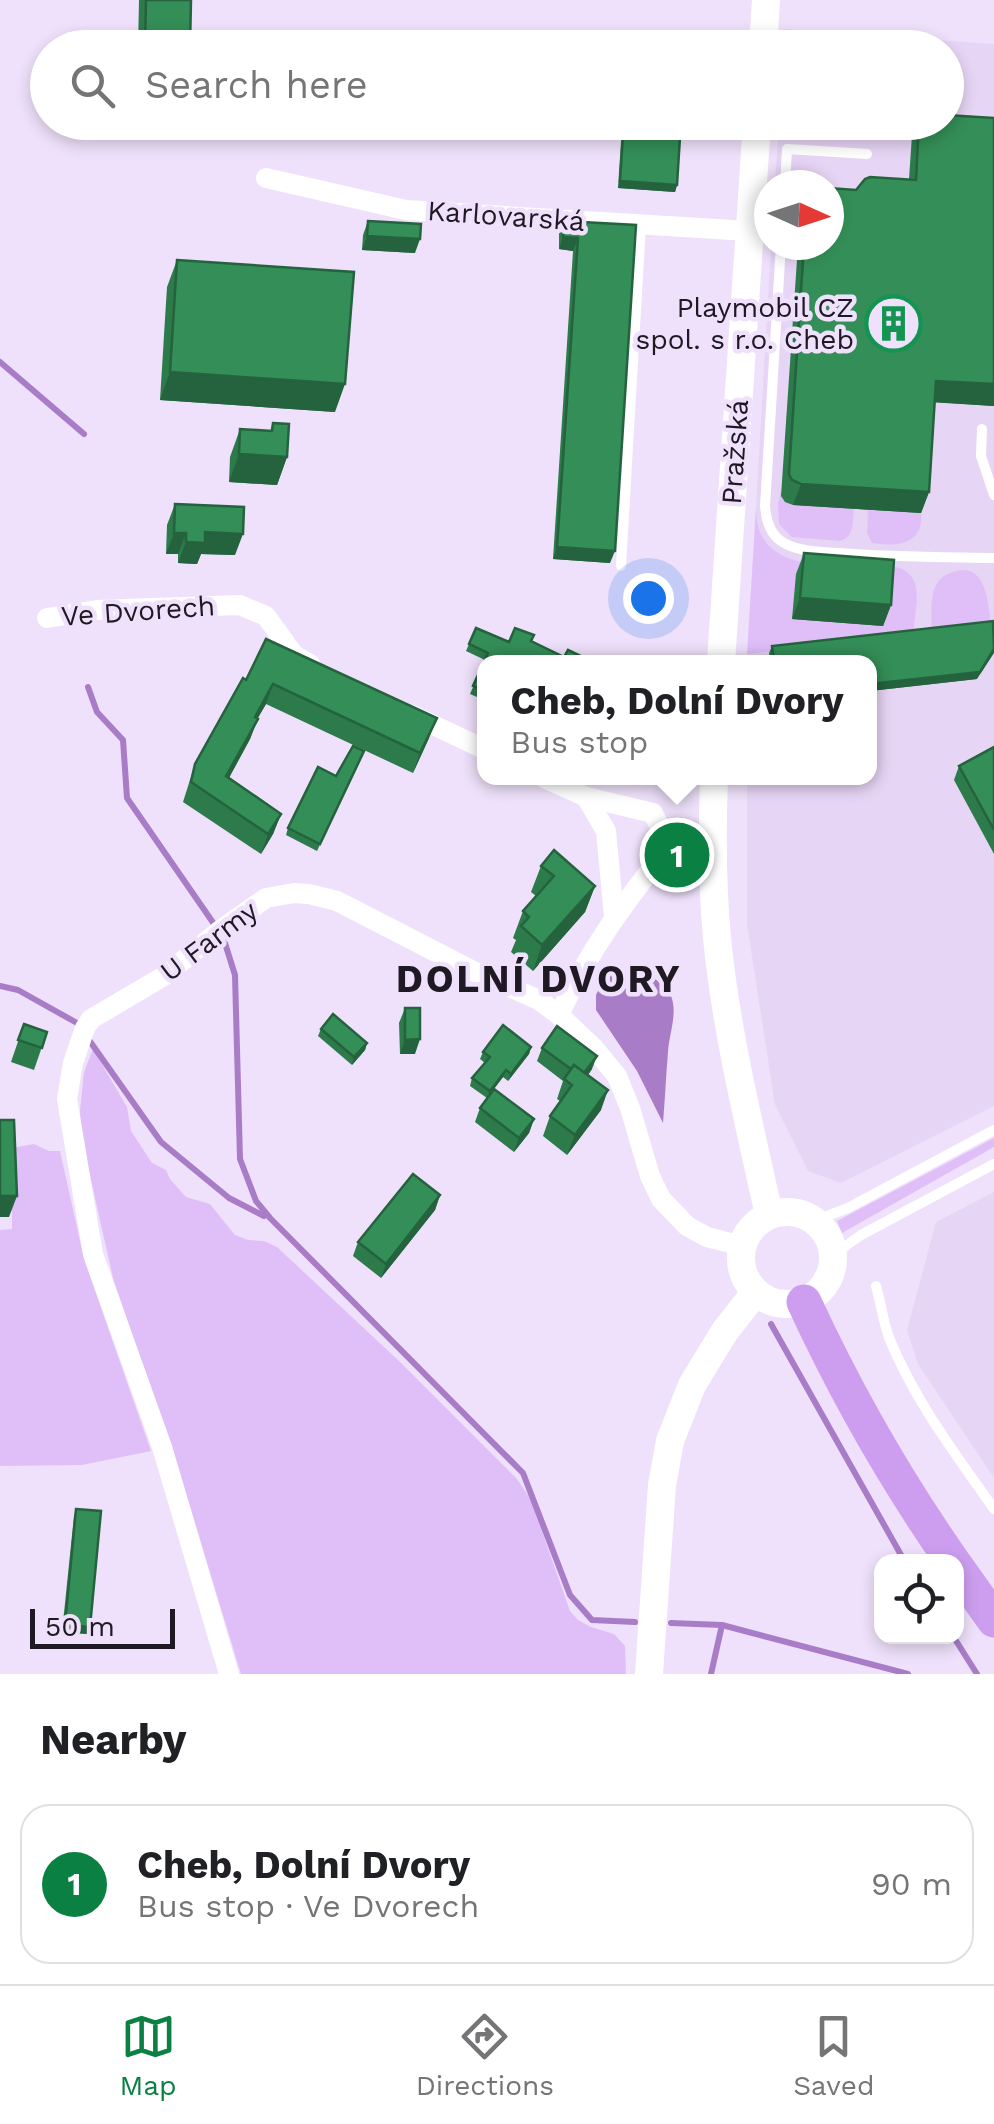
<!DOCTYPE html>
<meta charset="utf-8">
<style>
:root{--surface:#fff;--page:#f6f6f6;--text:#202124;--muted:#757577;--line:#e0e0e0;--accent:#0b8043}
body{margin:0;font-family:"Work Sans",sans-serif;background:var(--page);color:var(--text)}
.controls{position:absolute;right:30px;bottom:30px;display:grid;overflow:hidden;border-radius:20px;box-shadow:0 5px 15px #0003}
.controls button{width:90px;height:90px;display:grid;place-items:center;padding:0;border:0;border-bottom:2px solid var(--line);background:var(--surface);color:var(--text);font:50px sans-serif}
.compass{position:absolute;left:754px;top:170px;width:90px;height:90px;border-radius:50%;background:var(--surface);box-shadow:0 5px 15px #0003;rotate:93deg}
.scale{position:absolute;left:30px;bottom:25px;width:145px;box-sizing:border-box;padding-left:10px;border:5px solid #1e1922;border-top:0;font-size:28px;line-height:35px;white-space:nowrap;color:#1e1922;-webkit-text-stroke:8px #efe1fb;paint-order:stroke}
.you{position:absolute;left:648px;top:598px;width:35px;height:35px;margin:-25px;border:8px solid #fff;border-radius:50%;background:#1a73e8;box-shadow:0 0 0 15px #1a73e833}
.badge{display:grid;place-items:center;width:65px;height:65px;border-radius:50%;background:var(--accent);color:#fff;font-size:32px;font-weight:700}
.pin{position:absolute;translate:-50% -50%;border:5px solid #fff;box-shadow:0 2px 10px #0006}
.popup{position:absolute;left:477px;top:655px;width:400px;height:130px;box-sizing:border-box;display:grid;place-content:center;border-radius:20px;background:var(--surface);filter:drop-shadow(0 2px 8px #0005);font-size:32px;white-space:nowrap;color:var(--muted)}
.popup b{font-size:38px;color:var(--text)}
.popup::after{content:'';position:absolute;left:50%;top:100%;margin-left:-20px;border:20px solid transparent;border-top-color:var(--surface)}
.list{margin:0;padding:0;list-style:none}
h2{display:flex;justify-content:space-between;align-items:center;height:130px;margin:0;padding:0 40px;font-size:42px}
h2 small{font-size:32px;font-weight:400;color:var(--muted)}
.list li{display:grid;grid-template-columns:65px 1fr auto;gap:30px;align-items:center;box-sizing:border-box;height:160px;margin:0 20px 20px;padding:0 20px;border:2px solid var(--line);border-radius:30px}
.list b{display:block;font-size:38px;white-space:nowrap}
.list p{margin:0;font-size:32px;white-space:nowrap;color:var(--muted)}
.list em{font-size:32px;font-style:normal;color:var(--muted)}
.icon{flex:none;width:55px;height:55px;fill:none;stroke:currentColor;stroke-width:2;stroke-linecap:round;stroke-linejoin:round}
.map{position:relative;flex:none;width:994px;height:1674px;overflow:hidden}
.search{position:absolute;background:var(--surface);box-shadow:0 5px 15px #0003;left:30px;right:30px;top:30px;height:110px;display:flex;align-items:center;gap:25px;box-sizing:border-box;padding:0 35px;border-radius:55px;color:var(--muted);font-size:38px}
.sheet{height:310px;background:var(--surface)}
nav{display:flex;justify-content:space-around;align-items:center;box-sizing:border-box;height:140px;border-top:2px solid var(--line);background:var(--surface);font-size:28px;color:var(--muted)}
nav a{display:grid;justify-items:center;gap:5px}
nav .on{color:var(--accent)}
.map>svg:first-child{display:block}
.built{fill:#e7d5f5}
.green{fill:#e0bff9}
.water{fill:#a97cc8}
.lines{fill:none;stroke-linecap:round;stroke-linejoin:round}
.stream{stroke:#a97cc8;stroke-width:6}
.lane{stroke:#fff;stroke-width:10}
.street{stroke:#fff;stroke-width:20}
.secondary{stroke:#fff;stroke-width:28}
.highway{stroke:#cd9eef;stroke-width:35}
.wall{fill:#2d7a4b}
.shaded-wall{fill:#24633d}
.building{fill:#348e57;stroke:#24633d;stroke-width:2.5}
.labels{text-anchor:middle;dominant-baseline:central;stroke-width:9;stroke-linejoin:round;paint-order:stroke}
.street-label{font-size:28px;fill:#1e1922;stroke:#efe1fb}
.poi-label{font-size:28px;fill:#1e1922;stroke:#efe1fb;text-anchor:end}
.district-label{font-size:38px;font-weight:bold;letter-spacing:2.5px;fill:#1e1922;stroke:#efe1fb}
</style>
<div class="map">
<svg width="994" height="1674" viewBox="0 0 994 1674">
<rect width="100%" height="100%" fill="#efe1fb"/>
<g class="built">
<polygon points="784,29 994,44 994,1106 841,1183 808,1171 775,1105 747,924 747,778 870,778 870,662 747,662 771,245 829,245 829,185 775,185 779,123 946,122 946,48 783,47"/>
<polygon points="994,1192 994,1478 918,1364 907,1330 936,1222"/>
</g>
<g class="green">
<path d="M781,490L783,500L793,505L854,509C852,522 855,537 840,541L792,537L779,524L778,504Z"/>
<path d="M756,509C756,516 757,525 760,532C777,572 839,565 875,565C887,566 903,565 911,576C922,590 914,615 914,630L931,631C932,618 930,602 934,590C937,581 942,576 950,573C987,558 988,604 991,625L747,654Z"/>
<path d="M868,510L921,513C924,545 896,547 872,543L867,533Z"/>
<polygon points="93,1049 127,1107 131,1131 152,1163 166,1170 170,1179 186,1197 210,1204 235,1235 248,1240 264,1241 277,1247 399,1361 517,1479 531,1500 570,1611 578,1620 591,1627 614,1634 625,1646 626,1674 241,1674 180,1474 113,1278 82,1140 80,1111 84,1072"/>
<polygon points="994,1138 994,1147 842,1233 837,1221"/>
<polygon points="34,1144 49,1151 60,1151 84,1259 151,1451 82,1465 0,1466 0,1230 12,1229 12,1148"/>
</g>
<path class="water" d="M633,969C647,974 664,981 671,996C678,1013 669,1034 668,1052C666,1075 665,1099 663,1123L637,1071L596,1010V995L607,972Z"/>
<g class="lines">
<g class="stream">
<polyline points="0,362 84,434"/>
<polyline points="88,687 97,712 123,740 127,798 214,924"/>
<polyline points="224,940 235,975 240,1159 256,1201 270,1218 523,1473 570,1595 592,1620 635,1622"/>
<polyline points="0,986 18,990 77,1023 161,1142 229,1198 264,1216"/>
<polyline points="771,1324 905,1562"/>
<polyline points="671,1623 722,1625 908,1674"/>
<polyline points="953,1636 977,1674"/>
<polyline points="711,1674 722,1625"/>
</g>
<g class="lane">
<polyline points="785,185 787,149 867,154"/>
<path d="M781,245L765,506C766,521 771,537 786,544C802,552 822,552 839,553C891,557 942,557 994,558"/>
<polyline points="982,429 981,456 994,495"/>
<polyline points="621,566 641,225"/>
<polyline points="814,1221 848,1208 994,1130"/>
<polyline points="833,1255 861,1235 994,1164"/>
<path d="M876,1286C881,1303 883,1323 890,1340C915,1401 956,1455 994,1509"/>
</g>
<g class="street">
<polyline points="266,178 406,210 749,231"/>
<polyline points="47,618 97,610 240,605 266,616 294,655 310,664"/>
<polyline points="412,715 484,749"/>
<polyline points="544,778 586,797"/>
<path d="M559,1015C589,950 625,902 669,846L653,813L586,797L606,831L614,916"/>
<polyline points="229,1674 162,1447 93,1254 67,1099 73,1063 85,1028 91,1019 164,976 219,931 266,898 294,893 309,894 337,901 473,971 539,1000 559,1015 594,1048 617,1076 630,1108 650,1176 661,1199 687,1226 707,1237 742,1246"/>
</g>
<g class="secondary">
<polyline points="763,48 766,0"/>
<polyline points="721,662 757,122"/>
<path d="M714,778C712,831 712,885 717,938C726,1031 749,1123 769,1215"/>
<circle cx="787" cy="1258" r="46"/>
<polyline points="649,1674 662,1485 670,1441 692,1385 725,1331 755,1293"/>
</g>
<g class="highway">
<path d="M804,1302C846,1393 895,1479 953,1562"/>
<polyline points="956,1566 994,1620"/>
</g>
</g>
<g class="wall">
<polygon points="139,0 191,0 189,48 138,48"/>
<polygon points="994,118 994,406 935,402 929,492 921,513 793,505 785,502 781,496 798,245 829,245 856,190 909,179 912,135 917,122 946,122"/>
<polygon points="623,134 677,185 675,192 618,188 621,141"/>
<polygon points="368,221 415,253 362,250 363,235"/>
<polygon points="564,221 636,225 610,563 553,559 573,251 559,249 559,233"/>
<polygon points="177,260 335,412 160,400 167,287"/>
<polygon points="273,423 287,457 277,485 229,482 230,457 240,429 270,431"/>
<polygon points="175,504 235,555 201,554 197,564 178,563 178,554 166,554 167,525"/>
<polygon points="804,553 891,605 883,626 792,619 796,574"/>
<polygon points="476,628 509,642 531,641 564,657 593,662 484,662 484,700 470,694 485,660 466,651"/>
<polygon points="266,639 429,738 413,773 266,704 257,719 250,739 229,778 281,814 273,834 261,854 183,802 195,764 246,680"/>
<polygon points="772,646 977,679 870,691 870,662 770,662 769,653"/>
<polygon points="994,747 994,854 954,780 959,766"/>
<polygon points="361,759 317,851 286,835 288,828 336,776"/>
<polygon points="541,866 595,886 585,912 533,971 511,952 516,940 513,938 523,911 536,896 531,892"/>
<polygon points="405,1008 415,1054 400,1054 399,1023"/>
<polygon points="24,1024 47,1032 34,1070 11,1062"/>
<polygon points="321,1029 367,1043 365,1050 352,1065 318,1036"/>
<polygon points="531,1047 529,1054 508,1081 503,1077 487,1098 470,1086 472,1078 485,1063 480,1059 483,1052"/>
<polygon points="542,1048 592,1069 588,1075 601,1110 567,1155 543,1136 550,1116 560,1101 557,1099 563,1081 537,1061"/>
<polygon points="480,1108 534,1119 529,1133 514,1152 475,1122"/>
<polygon points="440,1195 435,1210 381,1278 353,1256 358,1242"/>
<polygon points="76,1509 90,1627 88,1634 62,1632 74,1516"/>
</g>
<g class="shaded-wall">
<polygon points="620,181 677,185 675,192 618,188"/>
<polygon points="367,236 420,239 415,253 362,250"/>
<polygon points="563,237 578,238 573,251 559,249"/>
<polygon points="170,372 345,384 335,412 160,400"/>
<polygon points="936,381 994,384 994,406 928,402"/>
<polygon points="239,454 287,457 277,485 229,482"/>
<polygon points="801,484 929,492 921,513 793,505"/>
<polygon points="205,532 243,534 235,555 201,554 197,564 178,563 186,542"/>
<polygon points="174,533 186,533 178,554 166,554"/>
<polygon points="557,547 615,551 610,563 553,559"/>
<polygon points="800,598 891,605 883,626 792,619"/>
<polygon points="994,649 994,653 977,679 870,691 870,684"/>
<polygon points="273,684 266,704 247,737 255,717"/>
<polygon points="437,718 429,738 413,773 420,753"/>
<polygon points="258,719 250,739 219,796 226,776"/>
<polygon points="281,814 273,834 261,854 268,834"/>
<polygon points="595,886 585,912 533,971 542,945"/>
<polygon points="420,1039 415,1054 400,1054 405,1040"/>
<polygon points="367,1043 365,1050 352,1065 354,1057"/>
<polygon points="531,1047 529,1054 508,1081 511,1074"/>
<polygon points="597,1056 592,1069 577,1090 582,1077"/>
<polygon points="506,1070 503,1077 487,1098 490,1091"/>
<polygon points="608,1090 601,1110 567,1155 575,1135"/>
<polygon points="534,1119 529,1133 514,1152 519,1138"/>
<polygon points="440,1195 435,1210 381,1278 386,1264"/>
<polygon points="0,1196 17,1196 9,1217 0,1217"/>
<polygon points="65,1625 90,1627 88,1634 62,1632"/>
</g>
<g class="building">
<polygon points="146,0 191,0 190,47 145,46"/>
<polygon points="946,115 994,118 994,384 936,381 929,492 801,484 792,480 789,474 804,245 829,245 829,188 856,190 865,179 870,177 916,180 919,122 946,122"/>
<polygon points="623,134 680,137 677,185 620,181"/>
<polygon points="368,221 421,224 420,239 367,236"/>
<polygon points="564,221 636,225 615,551 557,547 578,238 563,237"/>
<polygon points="177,260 354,272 345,384 170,372"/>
<polygon points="273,423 289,424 287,457 239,454 240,429 272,431"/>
<polygon points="175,504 244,507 243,534 205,532 205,543 186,542 186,533 174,533"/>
<polygon points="804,553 894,560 891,605 800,598"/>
<polygon points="993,621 994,649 980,672 870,684 870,662 774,662 772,646"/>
<polygon points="476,628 509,642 515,628 534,635 531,641 564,657 568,650 593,662 484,662 484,691 473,686 488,653 469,644"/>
<polygon points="266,639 437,718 420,753 273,684 255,717 258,719 226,776 281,814 268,834 191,782 195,764 243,678 246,680"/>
<polygon points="353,746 364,751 320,844 288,828 318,767 336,776"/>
<polygon points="994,747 994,830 959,766"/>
<polygon points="554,850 595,886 542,945 521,926 529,917 523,911 554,876 541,866"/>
<polygon points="405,1008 420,1008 420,1039 405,1040"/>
<polygon points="333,1014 367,1043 354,1057 321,1029"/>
<polygon points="24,1024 47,1032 42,1048 18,1040"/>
<polygon points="503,1025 531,1047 511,1074 506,1070 490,1091 472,1078 490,1057 483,1052"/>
<polygon points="557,1026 597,1056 584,1073 574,1065 571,1069 542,1048"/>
<polygon points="574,1065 608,1090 575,1135 550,1116 572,1085 564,1079"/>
<polygon points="494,1089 534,1119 519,1138 480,1108"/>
<polygon points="0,1120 14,1120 17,1196 0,1196"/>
<polygon points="413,1174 440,1195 386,1264 358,1242"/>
<polygon points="76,1509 101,1511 90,1627 65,1625"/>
</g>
<defs>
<symbol id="building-ring" viewBox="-11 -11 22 22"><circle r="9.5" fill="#efe1fb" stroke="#149452" stroke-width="1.5"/><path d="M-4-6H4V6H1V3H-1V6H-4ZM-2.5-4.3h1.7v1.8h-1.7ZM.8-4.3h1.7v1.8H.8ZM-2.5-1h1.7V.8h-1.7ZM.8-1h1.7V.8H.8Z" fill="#149452"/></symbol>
</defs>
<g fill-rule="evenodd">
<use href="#building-ring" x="862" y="292" width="63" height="63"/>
</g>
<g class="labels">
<g class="street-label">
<text transform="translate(506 216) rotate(4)">Karlovarská</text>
<text transform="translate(735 452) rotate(-86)">Pražská</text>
<text transform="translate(138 611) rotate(-4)">Ve Dvorech</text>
<text transform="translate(209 941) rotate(-37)">U Farmy</text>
</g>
<g class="poi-label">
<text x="854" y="307">Playmobil CZ<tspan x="854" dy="32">spol. s r.o. Cheb</tspan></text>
</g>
<g class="district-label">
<text x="539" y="979">DOLNÍ DVORY</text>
</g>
</g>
</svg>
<div class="controls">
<button><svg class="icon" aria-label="locate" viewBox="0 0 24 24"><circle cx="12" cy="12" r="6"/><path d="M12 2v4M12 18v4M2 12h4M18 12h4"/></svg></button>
</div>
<svg class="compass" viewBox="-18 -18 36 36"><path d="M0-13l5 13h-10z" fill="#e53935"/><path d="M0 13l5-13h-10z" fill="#757577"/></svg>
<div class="scale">50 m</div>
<div class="you"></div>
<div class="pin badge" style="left:677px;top:855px">1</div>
<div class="popup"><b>Cheb, Dolní Dvory</b>Bus stop</div>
<div class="search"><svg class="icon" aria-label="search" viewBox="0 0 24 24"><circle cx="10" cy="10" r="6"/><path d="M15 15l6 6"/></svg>Search here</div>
</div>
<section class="sheet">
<h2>Nearby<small></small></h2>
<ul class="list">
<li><span class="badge">1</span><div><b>Cheb, Dolní Dvory</b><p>Bus stop · Ve Dvorech</p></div><em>90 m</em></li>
</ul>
</section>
<nav>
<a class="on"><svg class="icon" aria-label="map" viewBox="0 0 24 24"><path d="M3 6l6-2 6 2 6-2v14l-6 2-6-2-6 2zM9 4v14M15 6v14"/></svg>Map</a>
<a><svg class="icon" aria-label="directions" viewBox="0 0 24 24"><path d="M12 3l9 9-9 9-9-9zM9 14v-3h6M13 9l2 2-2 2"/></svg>Directions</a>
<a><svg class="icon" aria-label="saved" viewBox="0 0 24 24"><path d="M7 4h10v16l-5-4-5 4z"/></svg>Saved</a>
</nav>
